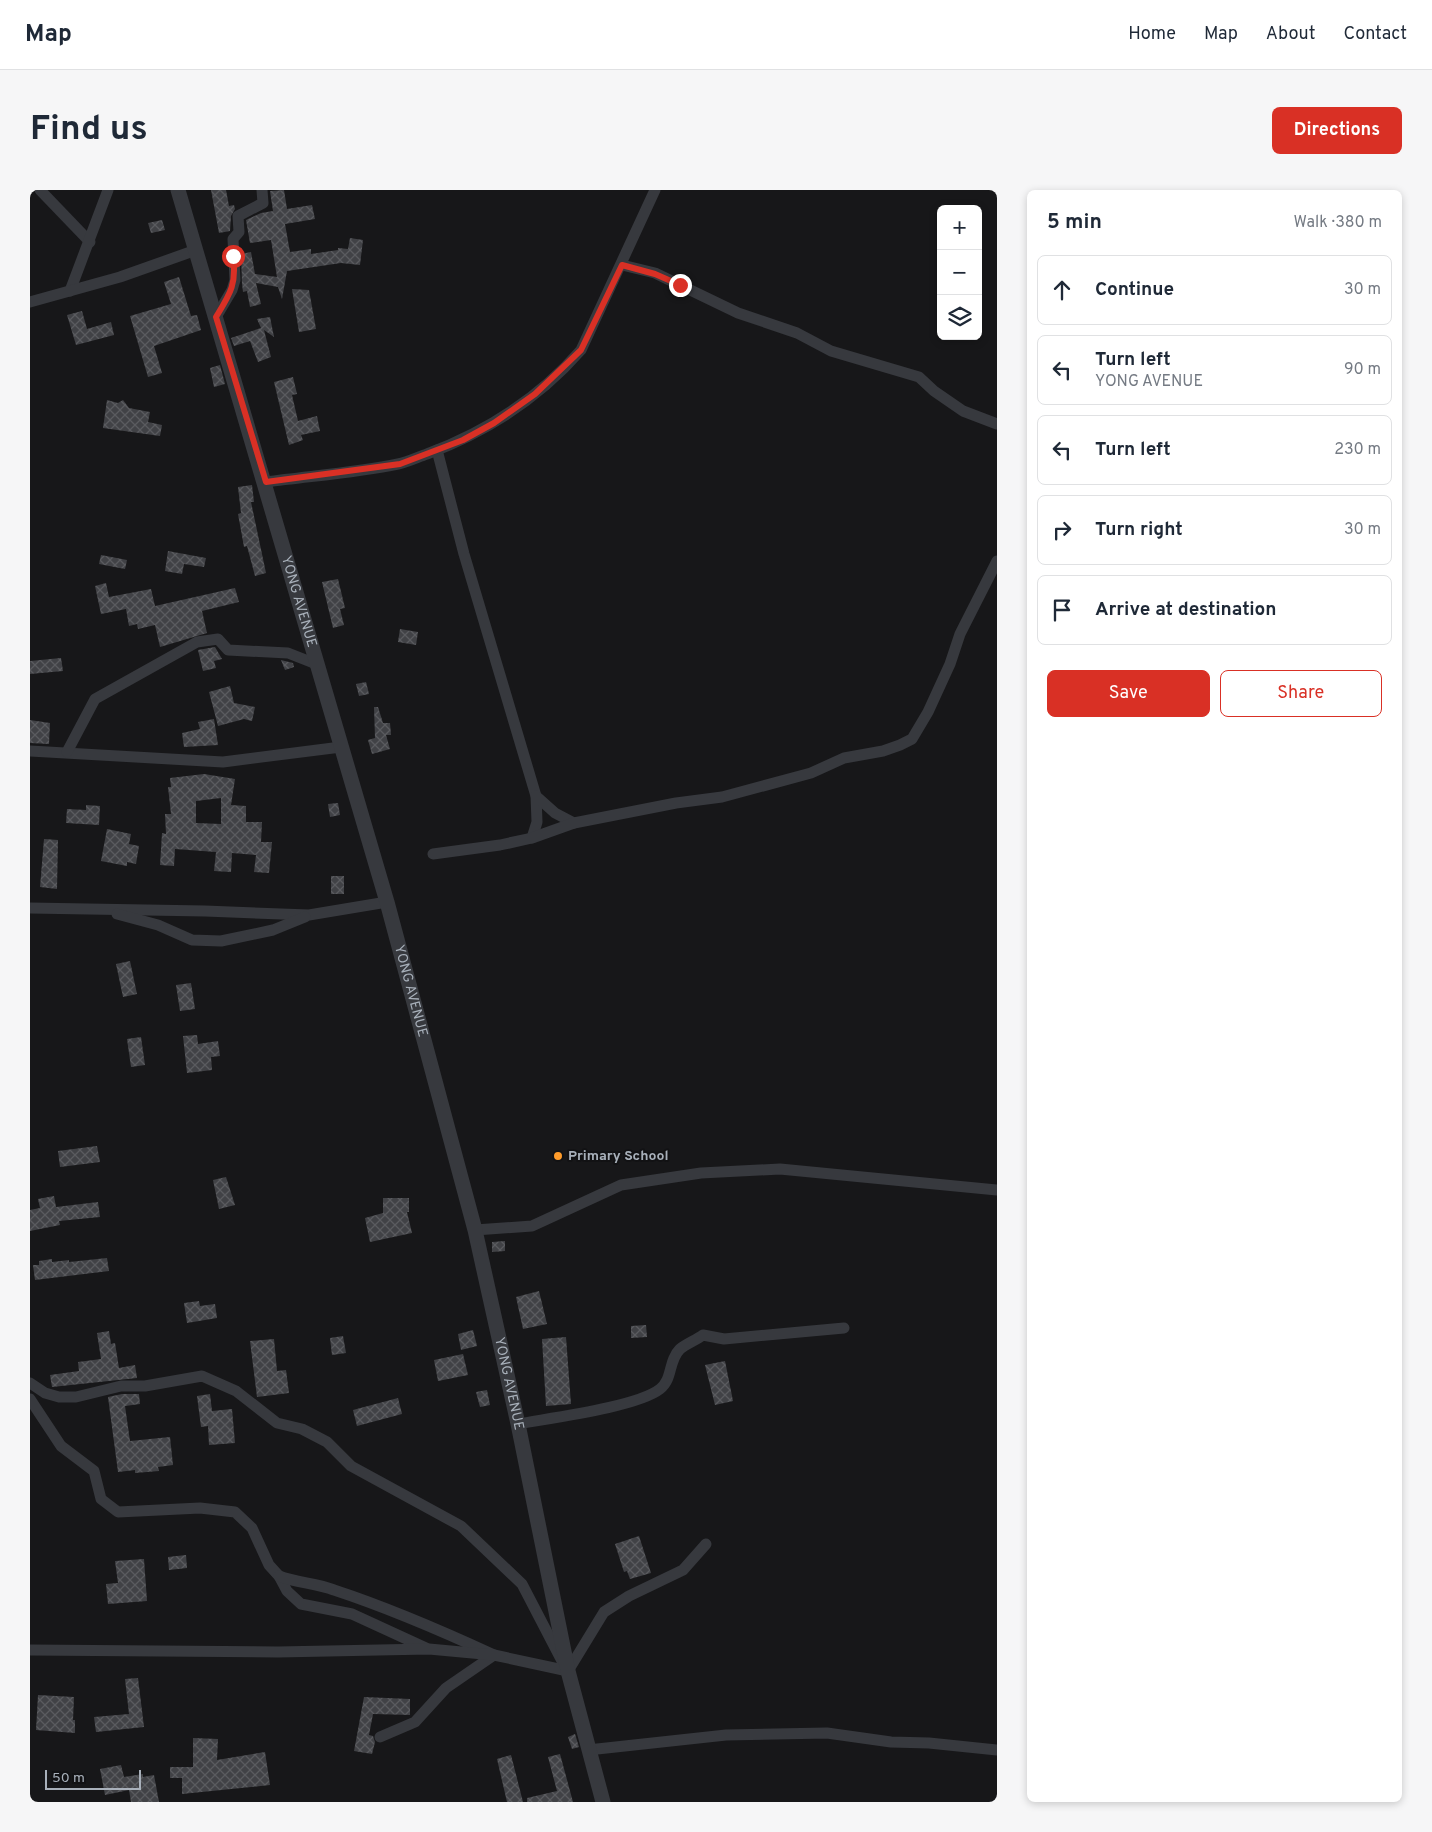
<!DOCTYPE html>
<meta charset="utf-8">
<style>
:root{--surface:#fff;--page:#f6f6f7;--text:#1f2937;--muted:#747a83;--line:#e0e1e3;--accent:#d93025}
body{margin:0;font-family:Overpass,sans-serif;background:var(--page);color:var(--text)}
.controls{position:absolute;right:15px;top:15px;display:grid;overflow:hidden;border-radius:8px;box-shadow:0 2px 8px #0003}
.controls button{width:45px;height:45px;display:grid;place-items:center;padding:0;border:0;border-bottom:1px solid var(--line);background:var(--surface);color:var(--text);font:25px sans-serif}
.scale{position:absolute;left:15px;bottom:12px;width:96px;box-sizing:border-box;padding-left:5px;border:2px solid #a8b0ba;border-top:0;font-size:14px;line-height:18px;white-space:nowrap;color:#a8b0ba;-webkit-text-stroke:4px #121214;paint-order:stroke}
.stop{position:absolute;width:15px;height:15px;margin:-11px;border:4px solid #d93025;border-radius:50%;background:#fff}
.stop.end{background:#d93025;border-color:#fff;box-shadow:0 1px 5px #0008}
.list{margin:0;padding:0;list-style:none}
h2{display:flex;justify-content:space-between;align-items:center;height:65px;margin:0;padding:0 20px;font-size:21px}
h2 small{font-size:16px;font-weight:400;color:var(--muted)}
.list li{display:grid;grid-template-columns:32px 1fr auto;gap:15px;align-items:center;box-sizing:border-box;height:70px;margin:0 10px 10px;padding:0 10px;border:1px solid var(--line);border-radius:8px}
.list b{display:block;font-size:19px;white-space:nowrap}
.list p{margin:0;font-size:16px;white-space:nowrap;color:var(--muted)}
.list em{font-size:16px;font-style:normal;color:var(--muted)}
.actions{display:flex;gap:10px;padding:15px 20px}
.actions a{flex:1;padding:11px 0;border:1px solid var(--accent);border-radius:8px;text-align:center;font-size:18px;color:var(--accent)}
.actions .main{background:var(--accent);color:#fff}
.icon{flex:none;width:28px;height:28px;fill:none;stroke:currentColor;stroke-width:2;stroke-linecap:round;stroke-linejoin:round}
.map{position:relative;flex:none;width:967px;height:1612px;overflow:hidden;border-radius:8px}
header{display:flex;align-items:center;gap:30px;box-sizing:border-box;height:70px;padding:0 25px;background:var(--surface);border-bottom:1px solid var(--line)}
header strong{font-size:24px}
nav{display:flex;gap:28px;margin-inline-start:auto;font-size:18px}
.intro{display:flex;align-items:center;justify-content:space-between;box-sizing:border-box;height:120px;padding:0 30px}
h1{margin:0;font-size:35px}
.button{padding:12px 22px;border-radius:8px;background:var(--accent);color:#fff;font-size:18px;font-weight:700}
main{display:flex;gap:30px;padding:0 30px}
aside{flex:1;background:var(--surface);border-radius:8px;box-shadow:0 2px 8px #0003}
.map>svg:first-child{display:block}
.building{fill:url(#building-cross-hatch);fill-rule:evenodd}
.lines{fill:none;stroke-linecap:round;stroke-linejoin:round}
.minor{stroke:#37393e;stroke-width:11}
.tertiary{stroke:#37393e;stroke-width:15}
.route{stroke:#d93025;stroke-width:6}
.poi-dot{fill:#fe9b2a;stroke:#121214;stroke-width:2}
.labels{text-anchor:middle;dominant-baseline:central;stroke-width:4;stroke-linejoin:round;paint-order:stroke}
.street-label{font-size:14px;fill:#a8b0ba;stroke:#121214}
.poi-label{font-size:14px;font-weight:bold;fill:#a8b0ba;stroke:#121214;text-anchor:start}
</style>
<header>
<strong>Map</strong>
<nav><a>Home</a><a>Map</a><a>About</a><a>Contact</a></nav>
</header>
<div class="intro"><h1>Find us</h1><a class="button">Directions</a></div>
<main>
<div class="map">
<svg width="967" height="1612" viewBox="0 0 967 1612">
<defs>
<pattern id="building-cross-hatch" width="8" height="8" patternUnits="userSpaceOnUse" patternTransform="scale(1.25)"><rect width="8" height="8" fill="#414246"/><path d="M0 0l8 8M0 8l8-8" fill="none" stroke="#5a5b5f"/></pattern>
</defs>
<rect width="100%" height="100%" fill="#171719"/>
<g class="building">
<polygon points="181,0 196,0 199,16 204,15 205,19 201,26 200,41 189,43"/>
<polygon points="254,0 257,19 282,15 285,29 255,34 260,62 281,59 281,64 308,60 308,58 318,59 320,48 333,50 330,75 311,73 257,81 252,109 248,97 226,93 231,114 220,117 217,101 213,102 212,94 211,64 221,62 225,84 247,87 241,50 220,53 216,30 231,23 243,21 240,1"/>
<polygon points="132,30 135,40 121,43 118,33"/>
<polygon points="149,87 161,126 167,125 171,140 124,156 132,183 118,187 100,126 141,114 134,92"/>
<polygon points="262,99 279,100 286,139 269,142"/>
<polygon points="52,121 57,139 81,132 84,145 46,155 37,125"/>
<polygon points="240,127 244,147 234,140 241,167 228,172 220,151 204,156 201,148 231,138 227,129"/>
<polygon points="190,175 195,194 184,197 180,178"/>
<polygon points="263,187 267,204 262,205 268,231 287,226 290,241 271,245 273,250 259,255 244,192"/>
<polygon points="77,210 88,213 93,210 99,218 120,222 118,232 132,235 130,246 73,238"/>
<polygon points="222,295 224,312 221,312 236,383 225,386 217,356 214,357 208,324 211,323 208,297"/>
<polygon points="138,361 176,368 174,377 154,374 152,384 135,381"/>
<polygon points="71,365 97,370 95,379 69,374"/>
<polygon points="308,389 315,418 310,419 314,435 303,438 292,392"/>
<polygon points="76,393 79,407 121,399 125,416 205,398 209,412 172,421 177,443 130,457 125,435 108,439 107,434 99,436 96,419 71,424 65,396"/>
<polygon points="370,439 388,442 386,455 368,452"/>
<polygon points="185,457 192,469 184,471 186,478 173,481 168,460"/>
<polygon points="31,468 33,481 0,484 0,471"/>
<polygon points="251,470 263,473 264,477 255,480"/>
<polygon points="336,492 339,504 329,506 326,494"/>
<polygon points="200,496 204,513 225,517 222,531 214,529 188,536 179,502"/>
<polygon points="344,517 348,517 353,533 360,533 361,545 356,545 360,559 342,564 338,550 345,548"/>
<polygon points="184,529 188,555 154,557 152,543 170,539 168,532"/>
<polygon points="0,530 20,533 19,554 0,553"/>
<path d="M174,584L205,589L201,615L216,616V632H232L231,652H242L239,683L224,682L226,665L202,663L201,682L184,681L186,662L145,659L144,676L130,675L132,643L136,644L135,624H141L138,597H141L140,588ZM191,608V634L166,633V611Z"/>
<polygon points="308,613 310,625 300,627 298,614"/>
<polygon points="56,615 70,616 69,635 36,633 37,619 56,620"/>
<polygon points="77,639 101,644 99,654 109,656 106,674 97,672 97,676 71,671"/>
<polygon points="14,649 28,650 27,699 10,697"/>
<rect x="301" y="686" width="13" height="18"/>
<polygon points="100,771 107,804 93,807 86,774"/>
<polygon points="161,793 165,819 150,821 146,795"/>
<polygon points="167,845 168,854 188,851 190,866 181,867 182,880 157,883 153,846"/>
<polygon points="111,847 115,875 101,877 97,849"/>
<polygon points="67,956 70,972 30,977 28,961"/>
<polygon points="196,987 205,1015 189,1019 183,990"/>
<polygon points="24,1006 26,1017 68,1012 70,1027 29,1031 30,1035 0,1041 0,1020 10,1018 8,1009"/>
<polygon points="353,1008 379,1008 379,1022 377,1022 382,1043 340,1052 335,1028 353,1023"/>
<polygon points="475,1051 475,1061 462,1062 462,1052"/>
<polygon points="77,1068 79,1081 5,1090 3,1075 9,1075 9,1071 22,1069 22,1072 39,1070 39,1072"/>
<polygon points="509,1101 517,1134 493,1139 486,1107"/>
<polygon points="169,1111 170,1116 185,1114 187,1128 157,1133 154,1113"/>
<polygon points="616,1135 617,1147 601,1148 601,1136"/>
<polygon points="443,1140 447,1156 431,1160 428,1144"/>
<polygon points="79,1141 81,1154 85,1153 89,1178 105,1175 107,1188 22,1197 20,1185 49,1181 48,1172 71,1169 67,1143"/>
<polygon points="313,1146 316,1163 302,1165 300,1148"/>
<polygon points="536,1147 541,1214 516,1216 512,1149"/>
<polygon points="244,1149 247,1181 256,1180 259,1203 227,1207 220,1151"/>
<polygon points="433,1164 438,1185 408,1191 404,1170"/>
<polygon points="695,1171 703,1211 685,1215 675,1175"/>
<polygon points="457,1200 460,1215 450,1217 446,1202"/>
<polygon points="92,1204 109,1204 110,1214 95,1216 100,1251 140,1247 143,1275 128,1277 129,1281 105,1283 105,1280 88,1282 78,1207"/>
<polygon points="180,1204 182,1221 202,1219 205,1253 179,1255 178,1236 171,1237 167,1206"/>
<polygon points="368,1208 372,1224 327,1236 323,1220"/>
<polygon points="609,1346 621,1383 600,1389 597,1381 594,1382 585,1354"/>
<polygon points="156,1365 157,1378 139,1380 138,1367"/>
<polygon points="114,1369 117,1411 78,1414 76,1394 88,1393 85,1371"/>
<polygon points="108,1488 114,1537 66,1542 64,1527 99,1524 95,1489"/>
<polygon points="8,1505 44,1507 43,1530 45,1530 45,1543 6,1540"/>
<polygon points="334,1507 380,1509 380,1525 343,1524 339,1545 343,1546 345,1552 342,1564 324,1561"/>
<polygon points="545,1544 549,1557 542,1559 538,1547"/>
<polygon points="163,1548 188,1549 187,1570 235,1562 240,1595 152,1604 152,1588 140,1588 140,1577 163,1577"/>
<polygon points="530,1564 543,1612 497,1612 497,1608 527,1601 518,1567"/>
<polygon points="481,1565 493,1612 477,1612 467,1569"/>
<polygon points="91,1575 94,1587 113,1584 113,1587 124,1585 129,1612 101,1612 99,1600 75,1605 70,1579"/>
</g>
<g class="lines">
<g class="minor">
<polyline points="10,0 60,52"/>
<polyline points="592,75 625,83 708,123 767,143 801,161 889,187 904,201 933,221 967,234"/>
<polyline points="40,101 78,0"/>
<polyline points="0,112 90,87 166,60"/>
<polyline points="186,127 202,100 205,90 203,49 209,42 208,26 233,13 232,0"/>
<polyline points="407,260 434,364 506,606 507,632 502,648"/>
<path d="M236,292C279,286 325,283 368,274C378,272 388,267 397,264C456,242 510,207 551,160L625,0"/>
<polyline points="0,561 193,572 311,557"/>
<polyline points="37,562 65,509 167,452 188,449 198,460 258,463 286,474"/>
<polyline points="506,606 525,623 544,633"/>
<polyline points="403,664 470,655 502,648 544,633 646,613 692,607 781,583 814,568 853,561 870,555 882,549 898,522 920,474 930,444 967,371"/>
<polyline points="0,718 175,721 279,725 357,712"/>
<polyline points="87,724 128,735 162,750 191,751 243,740 275,727"/>
<polyline points="445,1040 502,1036 591,995 671,983 750,979 967,1000"/>
<polyline points="0,1193 15,1203 29,1207 46,1207 91,1196 115,1196 172,1186 206,1201 247,1233 272,1239 297,1252 321,1276 431,1336 492,1394 532,1471"/>
<polyline points="0,1209 31,1256 64,1281 71,1309 88,1322 170,1318 205,1322 222,1338 239,1375 249,1386 257,1401 271,1414 322,1424 396,1458"/>
<path d="M488,1234C520,1228 607,1217 630,1199C643,1189 638,1171 650,1159C656,1154 666,1150 673,1145L694,1149L814,1138"/>
<path d="M249,1386C267,1393 286,1393 304,1400C359,1418 412,1441 464,1465L416,1498L385,1532L350,1547"/>
<polyline points="0,1460 248,1462 399,1459 464,1465 538,1481 574,1422 599,1406 653,1380 676,1354"/>
<polyline points="558,1560 696,1545 797,1543 861,1552 899,1553 967,1560"/>
</g>
<path class="tertiary" id="s1" d="M148,0L357,712L445,1040L488,1234L538,1481L573,1612"/>
</g>
<g class="lines">
<path class="route" d="M203,66C207,94 200,104 186,127L236,292L370,274L433,250L464,233L505,204L551,160L592,75L625,84L650,95"/>
</g>
<circle class="poi-dot" cx="528" cy="966" r="5"/>
<g class="labels">
<g class="street-label">
<text stroke="none"><textPath href="#s1" startOffset="429">YONG AVENUE</textPath></text>
<text stroke="none"><textPath href="#s1" startOffset="834">YONG AVENUE</textPath></text>
<text stroke="none"><textPath href="#s1" startOffset="1239">YONG AVENUE</textPath></text>
</g>
<g class="poi-label">
<text x="538" y="966">Primary School</text>
</g>
</g>
</svg>
<div class="controls">
<button>+</button>
<button>−</button>
<button><svg class="icon" aria-label="layers" viewBox="0 0 24 24"><path d="M12 4l9 5-9 5-9-5zM3 14l9 5 9-5"/></svg></button>
</div>
<div class="scale">50 m</div>
<div class="stop" style="left:203px;top:66px"></div>
<div class="stop end" style="left:650px;top:95px"></div>
</div>
<aside>
<h2>5 min<small>Walk · 380 m</small></h2>
<ul class="list">
<li><svg class="icon" aria-label="ahead" viewBox="0 0 24 24"><path d="M12 20V5M6 11l6-6 6 6"/></svg><div><b>Continue</b></div><em>30 m</em></li>
<li><svg class="icon" aria-label="left" viewBox="0 0 24 24"><path d="M17 20v-9H6M10 6l-5 5 5 5"/></svg><div><b>Turn left</b><p>YONG AVENUE</p></div><em>90 m</em></li>
<li><svg class="icon" aria-label="left" viewBox="0 0 24 24"><path d="M17 20v-9H6M10 6l-5 5 5 5"/></svg><div><b>Turn left</b></div><em>230 m</em></li>
<li><svg class="icon" aria-label="right" viewBox="0 0 24 24"><path d="M7 20v-9h11M14 6l5 5-5 5"/></svg><div><b>Turn right</b></div><em>30 m</em></li>
<li><svg class="icon" aria-label="arrive" viewBox="0 0 24 24"><path d="M6 21V4h12l-3 4 3 4H6"/></svg><div><b>Arrive at destination</b></div></li>
</ul>
<div class="actions"><a class="main">Save</a><a>Share</a></div>
</aside>
</main>
